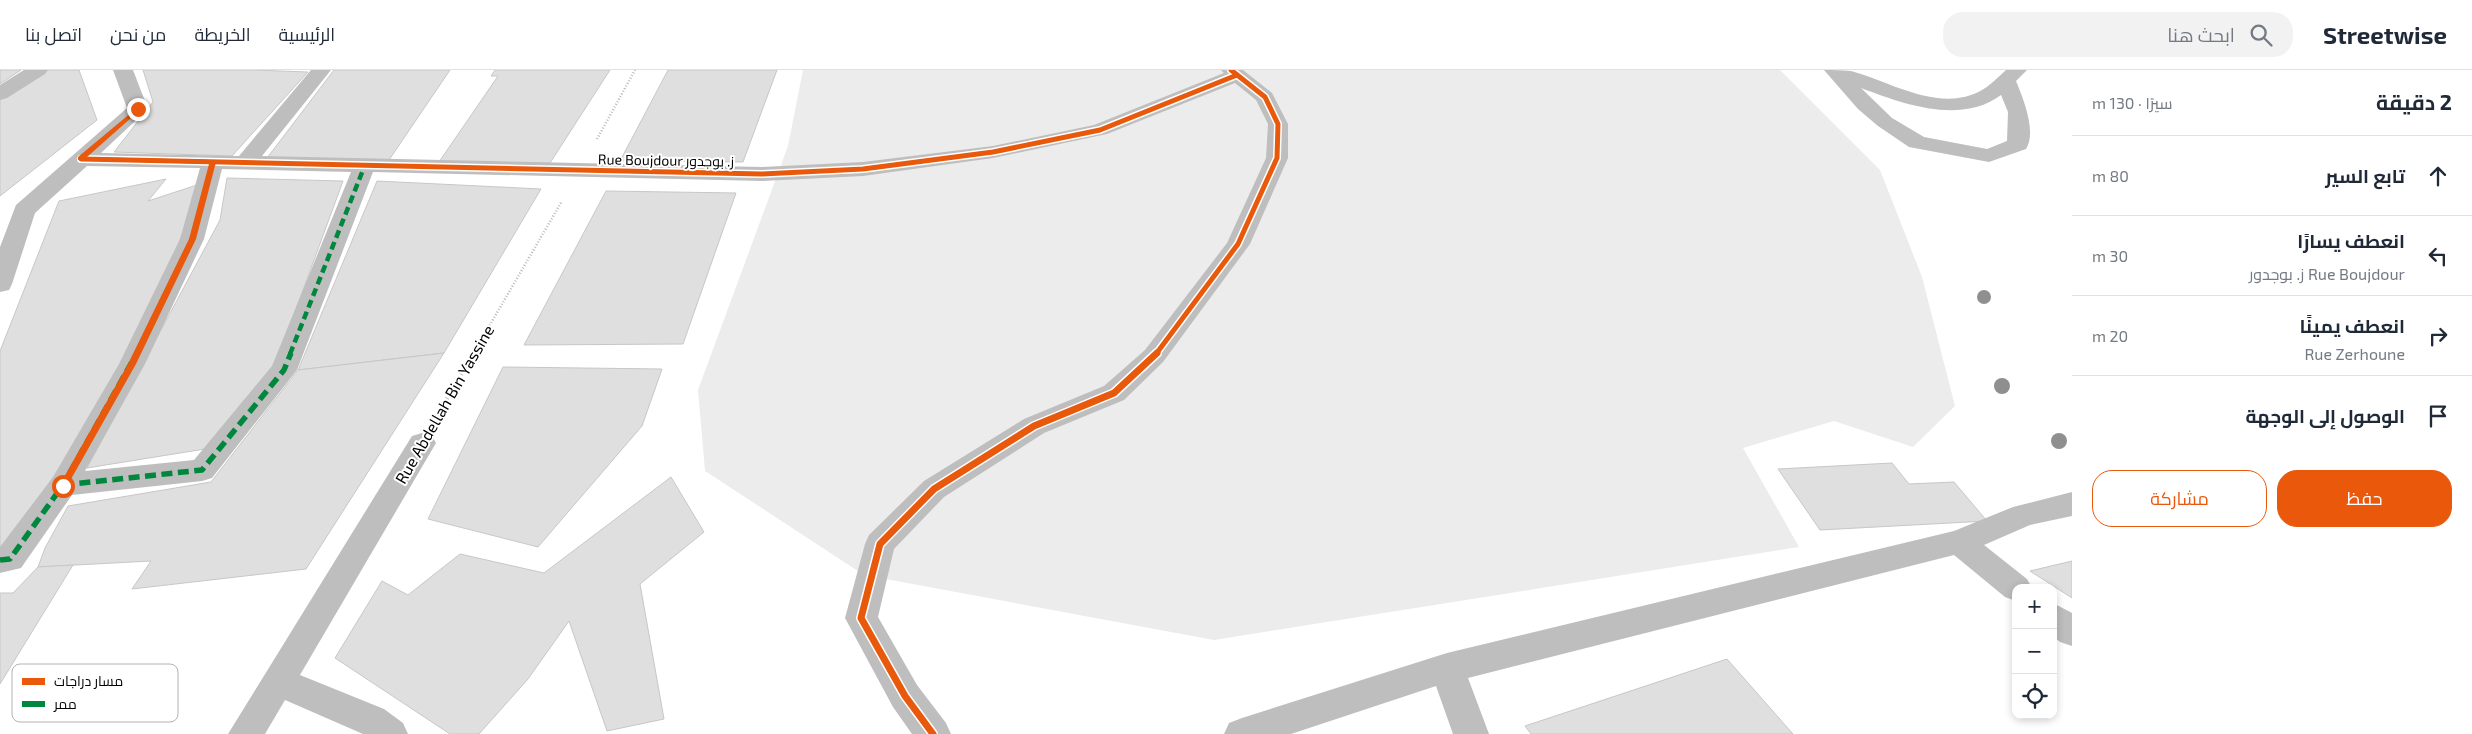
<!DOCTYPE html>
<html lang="ar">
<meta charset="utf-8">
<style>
:root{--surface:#fff;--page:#f2f2f3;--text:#1f2937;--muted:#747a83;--line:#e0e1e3;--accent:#ea580c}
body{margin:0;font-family:"Exo 2",Cairo,sans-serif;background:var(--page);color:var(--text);direction:rtl}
.controls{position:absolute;right:15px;bottom:15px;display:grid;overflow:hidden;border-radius:10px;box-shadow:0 2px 8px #0003}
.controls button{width:45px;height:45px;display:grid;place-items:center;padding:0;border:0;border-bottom:1px solid var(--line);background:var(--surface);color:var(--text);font:25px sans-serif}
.stop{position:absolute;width:15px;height:15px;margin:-11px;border:4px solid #ea580c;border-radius:50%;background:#fff}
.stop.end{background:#ea580c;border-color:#fff;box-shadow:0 1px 5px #0008}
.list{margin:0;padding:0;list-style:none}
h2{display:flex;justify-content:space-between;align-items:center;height:65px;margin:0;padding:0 20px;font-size:21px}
h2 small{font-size:16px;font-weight:400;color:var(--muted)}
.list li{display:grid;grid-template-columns:32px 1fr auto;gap:15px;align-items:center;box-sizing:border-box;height:80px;padding:0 20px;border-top:1px solid var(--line)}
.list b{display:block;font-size:19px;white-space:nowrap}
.list p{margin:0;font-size:16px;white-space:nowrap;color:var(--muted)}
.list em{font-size:16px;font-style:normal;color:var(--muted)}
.actions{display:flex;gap:10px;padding:15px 20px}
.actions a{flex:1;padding:11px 0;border:1px solid var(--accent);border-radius:20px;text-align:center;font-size:18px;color:var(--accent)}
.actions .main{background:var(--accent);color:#fff}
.icon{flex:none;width:28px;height:28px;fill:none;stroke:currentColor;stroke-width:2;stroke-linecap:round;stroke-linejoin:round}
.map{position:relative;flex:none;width:2072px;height:664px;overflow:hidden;direction:ltr}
header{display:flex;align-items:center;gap:30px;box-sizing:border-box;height:70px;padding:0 25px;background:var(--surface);border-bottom:1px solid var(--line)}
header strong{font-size:24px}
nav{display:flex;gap:28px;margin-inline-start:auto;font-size:18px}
.search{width:350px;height:45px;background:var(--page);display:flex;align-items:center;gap:12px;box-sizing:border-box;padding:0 18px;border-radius:20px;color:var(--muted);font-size:19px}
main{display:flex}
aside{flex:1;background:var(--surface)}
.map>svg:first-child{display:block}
.green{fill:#ececec}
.building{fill:#dfdfdf;stroke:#c7c7c7}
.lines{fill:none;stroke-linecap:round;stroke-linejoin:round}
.path-far1{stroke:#b9b9b9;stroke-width:2.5;stroke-dasharray:1 2;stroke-linecap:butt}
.path{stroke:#b9b9b9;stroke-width:4;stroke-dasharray:1 2.5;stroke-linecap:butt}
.street{fill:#bebebe;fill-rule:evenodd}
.quiet-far1{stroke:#00873e;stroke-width:4.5;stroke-dasharray:8 4.5;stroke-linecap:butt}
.quiet{stroke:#00873e;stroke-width:5.5;stroke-dasharray:11 5.5;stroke-linecap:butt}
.cycleway-far1-casing{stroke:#fff;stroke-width:8}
.cycleway-casing{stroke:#fff;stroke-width:10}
.cycleway-far1{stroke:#e8590c;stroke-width:5}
.cycleway{stroke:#e8590c;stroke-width:7}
.tree{fill:#8f8f8f}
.route{fill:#ea580c}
.labels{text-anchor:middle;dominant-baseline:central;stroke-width:4;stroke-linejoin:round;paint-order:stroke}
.far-street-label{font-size:14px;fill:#000;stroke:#fff}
.street-label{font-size:16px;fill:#000;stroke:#fff}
.key{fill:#fff;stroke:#b2b2b2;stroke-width:1}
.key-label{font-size:14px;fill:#000}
</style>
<header>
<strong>Streetwise</strong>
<div class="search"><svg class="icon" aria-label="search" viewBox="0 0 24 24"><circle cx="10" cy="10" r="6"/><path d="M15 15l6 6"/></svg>ابحث هنا</div>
<nav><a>الرئيسية</a><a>الخريطة</a><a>من نحن</a><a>اتصل بنا</a></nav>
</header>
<main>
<aside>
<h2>2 دقيقة<small>سيرًا · 130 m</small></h2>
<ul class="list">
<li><svg class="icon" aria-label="ahead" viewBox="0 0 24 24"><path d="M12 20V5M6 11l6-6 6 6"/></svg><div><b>تابع السير</b></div><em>80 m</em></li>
<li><svg class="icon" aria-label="left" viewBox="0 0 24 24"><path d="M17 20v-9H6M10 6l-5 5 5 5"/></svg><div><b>انعطف يسارًا</b><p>Rue Boujdour ز. بوجدور</p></div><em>30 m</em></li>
<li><svg class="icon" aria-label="right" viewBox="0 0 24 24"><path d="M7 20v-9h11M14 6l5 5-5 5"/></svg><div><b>انعطف يمينًا</b><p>Rue Zerhoune</p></div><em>20 m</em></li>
<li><svg class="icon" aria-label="arrive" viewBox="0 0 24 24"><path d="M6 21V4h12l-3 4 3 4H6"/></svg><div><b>الوصول إلى الوجهة</b></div></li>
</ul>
<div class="actions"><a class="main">حفظ</a><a>مشاركة</a></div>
</aside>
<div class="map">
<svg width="2072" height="664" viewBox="0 0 2072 664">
<rect width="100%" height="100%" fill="#fff"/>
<polygon class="green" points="803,0 1780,0 1880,100 1922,207 1955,336 1913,377 1834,351 1743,378 1799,477 1214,570 864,505 705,401 698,320 788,76"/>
<g class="building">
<polygon points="0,0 21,0 0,14"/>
<polygon points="45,0 79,0 97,50 0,126 0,30"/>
<polygon points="143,0 253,0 308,2 232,86 114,82 153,32"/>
<polygon points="334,0 450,0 389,90 267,88"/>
<polygon points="495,0 610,0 550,93 439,92 498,6 491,6"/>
<polygon points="668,0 777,0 743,92 620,91"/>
<polygon points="227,108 343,111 277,291 211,378 87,398 220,150"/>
<polygon points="166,109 148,131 200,114 161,224 70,389 11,474 0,477 0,281 59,131"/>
<polygon points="377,111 541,119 444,283 298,300"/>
<polygon points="606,121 736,123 683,274 524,275"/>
<polygon points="444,283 306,499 132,519 151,491 38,497 45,478 68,436 211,412 298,300"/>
<polygon points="503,297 662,299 642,356 538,477 428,449"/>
<polygon points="1892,393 1909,414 1954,412 1987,451 1820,460 1778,399"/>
<polygon points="671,407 704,462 640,514 664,649 607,661 569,551 528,609 479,664 450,664 335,588 382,511 408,525 460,484 544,503"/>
<polygon points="2072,491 2072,528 2030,501"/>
<polygon points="73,495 0,614 0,523 13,523 38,497"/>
<polygon points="1727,589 1793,664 1531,664 1525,656"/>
</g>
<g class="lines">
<g class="path-far1">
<polyline points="597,69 635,0"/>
<polyline points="473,284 562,131"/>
</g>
<polyline class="path" points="438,344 474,283"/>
<g class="street">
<polygon points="24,0 48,0 45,4 7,28 0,30 0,15"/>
<path d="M113,0H133L148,39L101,83L239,86L311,0H331L262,86L762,97L863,92L993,76L1094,55L1224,3L1221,0H1243L1272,23L1288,54V88L1250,174L1163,292L1124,330L1044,363L944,427L894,479L878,547L917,615L946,653L951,664H912L893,637L845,548L865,474L869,465L924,411L1024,349L1104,316L1145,280L1227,173L1266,88L1268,54L1256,30L1235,13L1107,64L993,88L863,106L762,111L373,102L297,300L212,408L202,411L72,425L21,498L0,503V477L53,407L119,294L180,169L200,98L87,96L35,143L12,214L9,220L0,222V177L16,135L127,38ZM222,99L351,102L272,296L194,390L85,401L145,294L204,169Z"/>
<path d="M1824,0C1833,0 1843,0 1851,1C1892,12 1940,44 1982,20C1991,15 1998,7 2006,0H2027L2016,11C2023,28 2037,62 2026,79L1989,92L1909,77L1878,56L1858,39ZM1861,18C1903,34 1961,55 2001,25L2008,42L2007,71L1987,79L1924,67L1892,48Z"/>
<polygon points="422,363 432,366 436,373 300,605 384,639 403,653 408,664 363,664 285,630 265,664 228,664 412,366"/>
<polygon points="2072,422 2072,446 2030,455 1984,475 2027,509 2032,518 2016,518 2016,531 2005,527 1954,485 1468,608 1489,664 1453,664 1436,616 1291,664 1224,664 1229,653 1242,648 1447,583 1954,461 2013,437"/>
<polygon points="2053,533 2072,543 2072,576 2060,572 2053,566"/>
</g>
<g class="quiet-far1">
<polyline points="137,284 192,169 213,92"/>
<polyline points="290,284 365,95"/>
</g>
<g class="quiet">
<polyline points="63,415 202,400 284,300 291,283"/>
<polyline points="0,490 10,489 63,415 137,283"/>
</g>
<defs>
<g id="cycleway-far1">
<polyline points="81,89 762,104 863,99 993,82 1100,60 1237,5"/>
<polyline points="1156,284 1238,174 1277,88 1278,54 1265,27 1231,0"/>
</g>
<polyline id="cycleway" points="933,664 905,626 861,548 880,474 934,419 1034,356 1114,323 1157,283"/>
</defs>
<use href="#cycleway-far1" class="cycleway-far1-casing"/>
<use href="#cycleway" class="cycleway-casing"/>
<use href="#cycleway-far1" class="cycleway-far1"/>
<use href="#cycleway" class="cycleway"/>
</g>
<g class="tree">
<circle cx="1984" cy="227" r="7"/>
<circle cx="2002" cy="316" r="8"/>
<circle cx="2059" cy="371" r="8"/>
</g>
<polygon class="route" points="138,37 140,40 87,87 213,90 216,92 196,169 136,294 66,418 63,419 59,416 128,294 189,169 209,94 78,90 78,87"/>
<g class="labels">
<g class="far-street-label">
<text transform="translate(666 90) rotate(1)">Rue Boujdour ز. بوجدور</text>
</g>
<g class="street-label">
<text transform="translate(444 334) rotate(-60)">Rue Abdellah Bin Yassine</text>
</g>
</g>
<rect x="12" y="594" width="166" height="58" rx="8" class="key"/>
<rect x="22" y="608" width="23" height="7" fill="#e8590c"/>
<rect x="22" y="631" width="23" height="6" fill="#00873e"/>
<g class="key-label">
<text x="54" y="616">مسار دراجات</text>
<text x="54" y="639">ممر</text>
</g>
</svg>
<div class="controls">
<button>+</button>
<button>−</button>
<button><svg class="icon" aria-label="locate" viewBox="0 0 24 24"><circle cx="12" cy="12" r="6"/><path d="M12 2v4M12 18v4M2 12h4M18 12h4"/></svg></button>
</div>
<div class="stop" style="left:63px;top:416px"></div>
<div class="stop end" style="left:138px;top:39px"></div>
</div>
</main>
